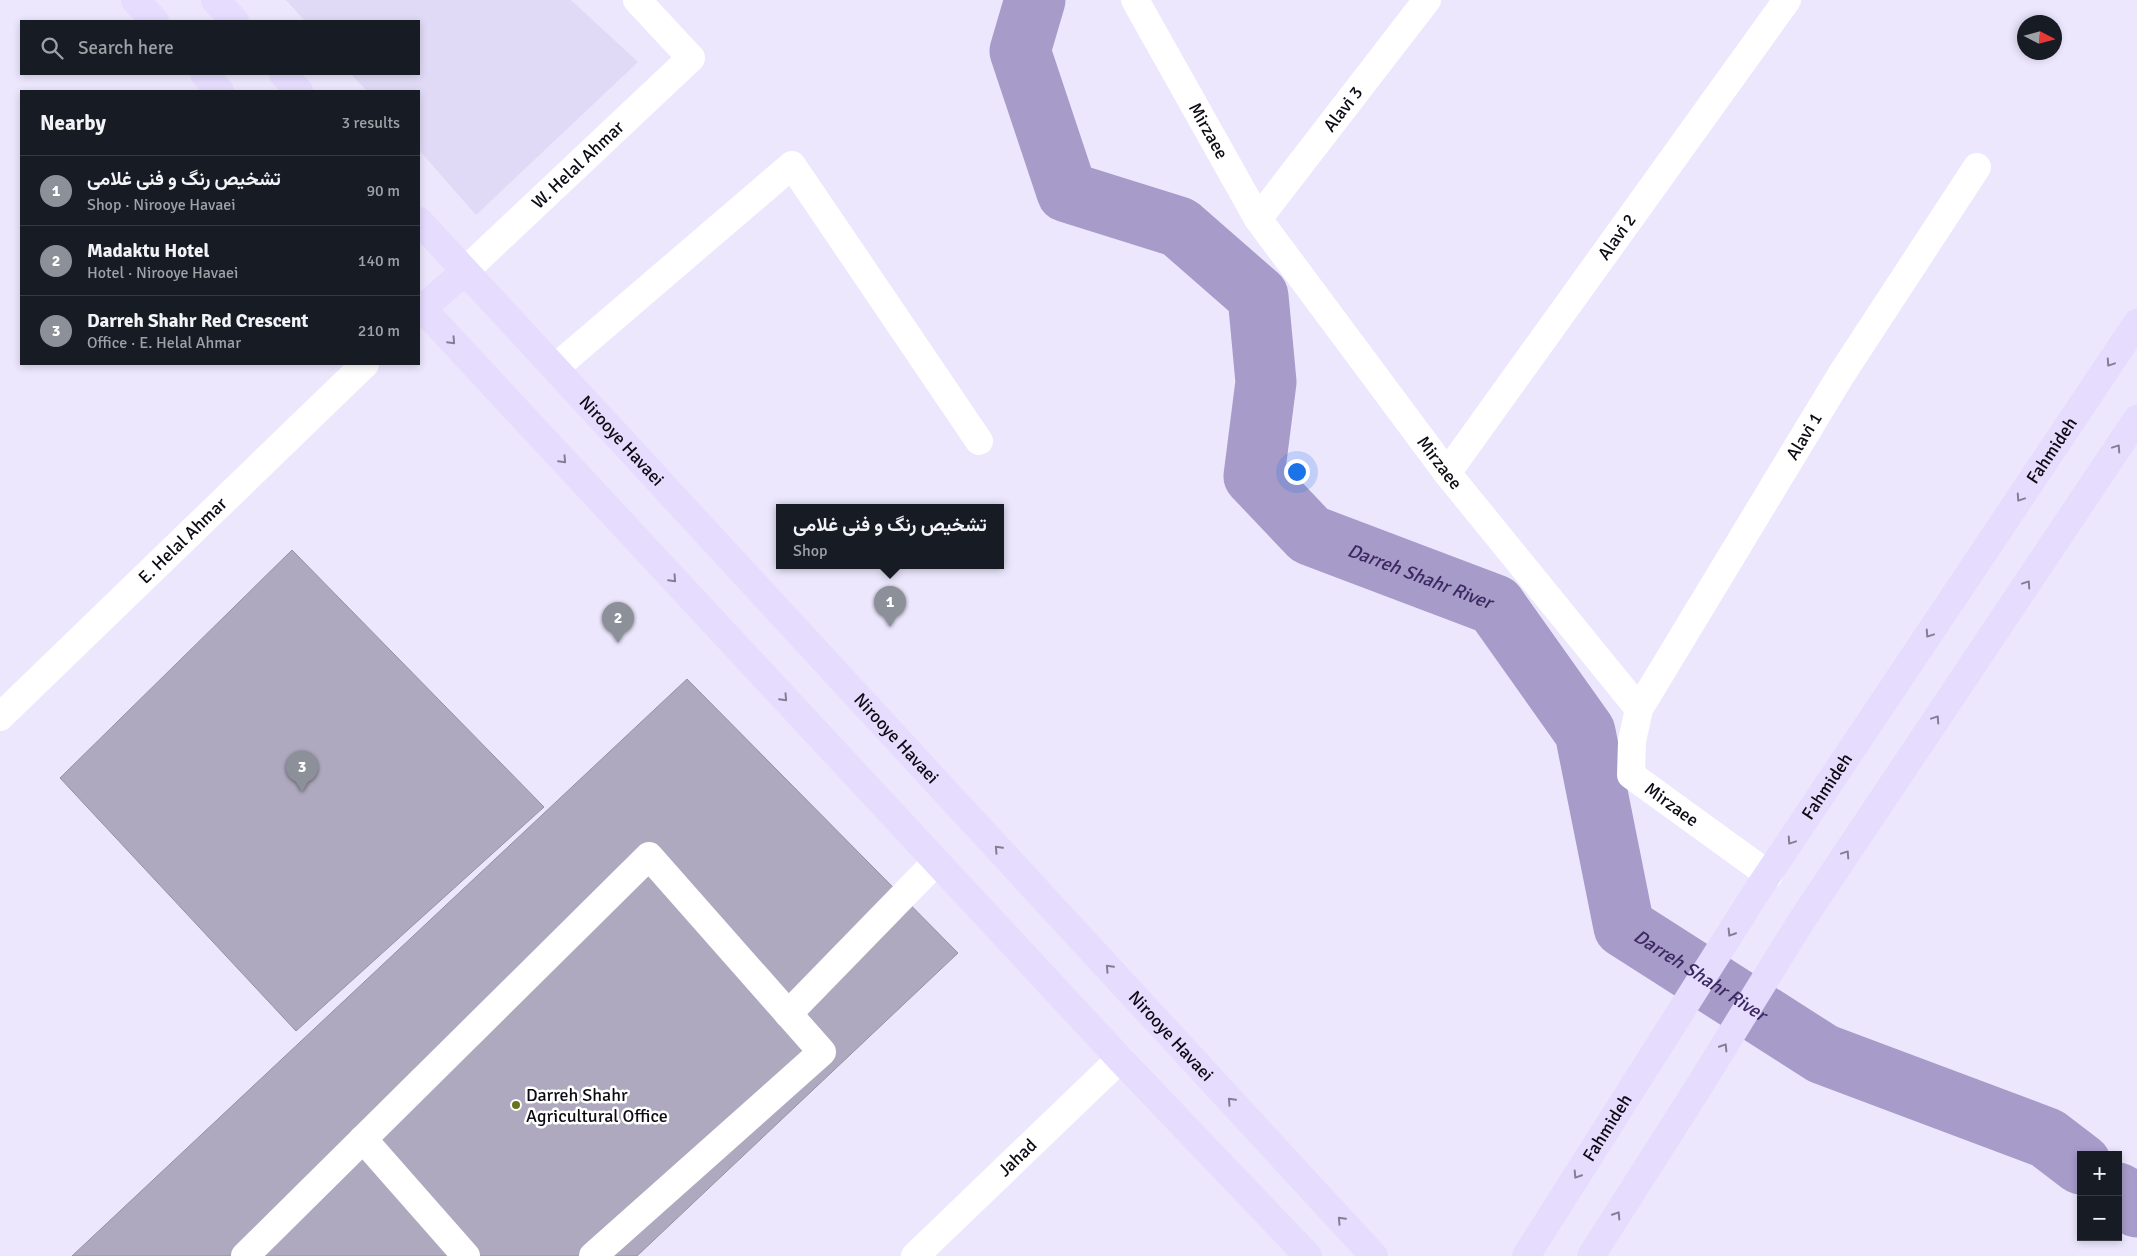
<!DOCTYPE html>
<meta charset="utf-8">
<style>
:root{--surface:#171b24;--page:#20242c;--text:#f1f3f6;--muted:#9ea1a6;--line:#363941;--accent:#8c9099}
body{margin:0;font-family:Signika,Vazirmatn,sans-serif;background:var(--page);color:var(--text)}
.controls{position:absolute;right:15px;bottom:15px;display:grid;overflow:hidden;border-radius:0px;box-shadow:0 2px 8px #0003}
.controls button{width:45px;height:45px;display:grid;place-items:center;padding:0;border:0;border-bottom:1px solid var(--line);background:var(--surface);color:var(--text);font:25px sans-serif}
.compass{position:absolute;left:2017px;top:15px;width:45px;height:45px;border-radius:50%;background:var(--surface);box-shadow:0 2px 8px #0003;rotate:96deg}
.you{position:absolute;left:1296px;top:471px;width:18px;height:18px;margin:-12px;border:4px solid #fff;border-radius:50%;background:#1a73e8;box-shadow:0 0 0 8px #1a73e833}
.badge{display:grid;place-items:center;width:32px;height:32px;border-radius:50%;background:var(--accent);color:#fff;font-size:16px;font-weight:700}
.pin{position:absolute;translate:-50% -41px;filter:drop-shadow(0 1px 2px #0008)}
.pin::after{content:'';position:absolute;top:26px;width:18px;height:15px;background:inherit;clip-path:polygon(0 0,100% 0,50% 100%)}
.popup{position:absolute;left:776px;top:504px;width:228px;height:65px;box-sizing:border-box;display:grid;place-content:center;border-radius:0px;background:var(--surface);filter:drop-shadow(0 1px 4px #0005);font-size:16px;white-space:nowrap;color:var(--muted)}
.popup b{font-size:19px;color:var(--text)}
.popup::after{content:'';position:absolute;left:50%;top:100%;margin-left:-10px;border:10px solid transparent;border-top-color:var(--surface)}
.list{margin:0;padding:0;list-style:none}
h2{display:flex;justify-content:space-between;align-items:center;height:65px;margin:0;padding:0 20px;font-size:21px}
h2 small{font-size:16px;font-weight:400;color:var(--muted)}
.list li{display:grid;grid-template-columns:32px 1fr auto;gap:15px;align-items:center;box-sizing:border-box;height:70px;padding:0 20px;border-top:1px solid var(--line)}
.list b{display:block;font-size:19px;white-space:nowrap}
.list p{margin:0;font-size:16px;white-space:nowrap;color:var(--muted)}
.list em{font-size:16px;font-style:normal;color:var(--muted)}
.icon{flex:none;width:28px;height:28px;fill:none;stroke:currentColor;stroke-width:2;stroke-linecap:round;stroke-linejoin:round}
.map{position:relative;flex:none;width:2137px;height:1256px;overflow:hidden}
.search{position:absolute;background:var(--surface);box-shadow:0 2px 8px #0003;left:20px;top:20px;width:400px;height:55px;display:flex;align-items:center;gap:12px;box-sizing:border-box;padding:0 18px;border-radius:0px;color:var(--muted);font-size:19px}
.panel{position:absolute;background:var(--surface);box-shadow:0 2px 8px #0003;left:20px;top:90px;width:400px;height:275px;border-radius:0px}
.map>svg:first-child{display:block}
.built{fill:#e1daf7}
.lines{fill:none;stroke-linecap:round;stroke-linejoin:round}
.river{stroke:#a79bc9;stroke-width:61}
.building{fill:#aea9bf;stroke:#9691a6}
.minor{stroke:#fff;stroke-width:28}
.major{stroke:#e5dcfe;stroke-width:28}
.oneway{stroke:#847e94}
.poi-dot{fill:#69731d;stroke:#fff;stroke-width:2}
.labels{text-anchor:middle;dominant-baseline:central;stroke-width:5;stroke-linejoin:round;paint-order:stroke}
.street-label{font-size:18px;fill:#0d0b13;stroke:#fff}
.poi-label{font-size:18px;fill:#0d0b13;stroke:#fff;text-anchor:start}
.water-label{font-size:19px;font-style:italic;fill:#3c2961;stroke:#fff}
</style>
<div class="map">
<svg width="2137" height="1256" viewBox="0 0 2137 1256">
<rect width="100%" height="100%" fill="#ece7fd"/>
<polygon class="built" points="286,0 571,0 638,62 476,215 419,150 419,91 367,91 351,74 419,74 419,21 305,21"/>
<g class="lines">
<g class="river">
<path id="s1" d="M1035,0L1020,51L1067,192L1179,227L1258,296L1266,382L1254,476L1310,535L1495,605L1585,732L1624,927L1823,1054L2047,1138L2081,1164"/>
<polyline points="2118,1193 2137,1207"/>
</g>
</g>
<g class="building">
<polygon points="292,550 544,807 296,1031 60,778"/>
<polygon points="687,679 958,953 637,1256 72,1256"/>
</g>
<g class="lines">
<g class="minor">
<path id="s2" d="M1135,0L1258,219L1447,473L1639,709L1632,741L1631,775L1769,875"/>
<path id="s3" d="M1258,219L1427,0"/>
<path id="s4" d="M465,271L691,58L637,0"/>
<polyline points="555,368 792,165 979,441"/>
<path id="s5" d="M1447,473L1787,0"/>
<path id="s6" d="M1639,709L1841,375L1977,167"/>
<path id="s7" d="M0,717L365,364"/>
<polyline points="788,1014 936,862"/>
<polyline points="363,1139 466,1256"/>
<polyline points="245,1256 649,856 822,1052 593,1256"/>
<path id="s8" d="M915,1256L1120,1059"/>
</g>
<g class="major">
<polyline points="135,0 155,21"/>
<polyline points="215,0 235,21"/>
<polyline points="204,74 220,91"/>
<polyline points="283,74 299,91"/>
<path id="s9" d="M419,221L1374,1256"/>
<polyline points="419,305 1120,1059 1308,1256"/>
<polyline points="422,309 465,271"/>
<path id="s10" d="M1526,1256L1757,891L2137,323"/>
<polyline points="1591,1256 1698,1088 1800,923 2137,419"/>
</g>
</g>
<defs><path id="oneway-chevron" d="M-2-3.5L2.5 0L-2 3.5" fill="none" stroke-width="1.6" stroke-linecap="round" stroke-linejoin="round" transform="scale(1.25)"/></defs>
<g class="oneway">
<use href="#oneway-chevron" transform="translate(452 341) rotate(47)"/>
<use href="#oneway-chevron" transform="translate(2110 363) rotate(124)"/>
<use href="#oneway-chevron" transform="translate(2117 448) rotate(-56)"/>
<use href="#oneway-chevron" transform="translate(563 460) rotate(47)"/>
<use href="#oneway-chevron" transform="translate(2020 498) rotate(124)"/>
<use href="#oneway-chevron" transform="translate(673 579) rotate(47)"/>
<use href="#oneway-chevron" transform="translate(2027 584) rotate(-56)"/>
<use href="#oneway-chevron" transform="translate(1929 634) rotate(124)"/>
<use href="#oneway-chevron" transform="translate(784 698) rotate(47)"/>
<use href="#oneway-chevron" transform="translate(1936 719) rotate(-56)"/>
<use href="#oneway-chevron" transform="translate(1791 841) rotate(124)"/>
<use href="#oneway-chevron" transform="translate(998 849) rotate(-133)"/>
<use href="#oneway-chevron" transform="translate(1846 854) rotate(-56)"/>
<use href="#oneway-chevron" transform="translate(1731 933) rotate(122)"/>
<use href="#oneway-chevron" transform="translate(1109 968) rotate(-133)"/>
<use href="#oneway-chevron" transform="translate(1724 1047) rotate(-58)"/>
<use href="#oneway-chevron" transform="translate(1231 1101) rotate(-133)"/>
<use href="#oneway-chevron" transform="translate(1577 1175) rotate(123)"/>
<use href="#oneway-chevron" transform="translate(1617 1215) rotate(-57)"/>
<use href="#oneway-chevron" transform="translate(1341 1220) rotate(-133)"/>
</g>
<circle class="poi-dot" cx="516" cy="1105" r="5"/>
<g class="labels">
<g class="street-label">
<text stroke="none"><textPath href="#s3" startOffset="139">Alavi 3</textPath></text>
<text stroke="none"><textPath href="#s2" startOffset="150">Mirzaee</textPath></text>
<text stroke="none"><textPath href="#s4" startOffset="155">W. Helal Ahmar</textPath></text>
<text stroke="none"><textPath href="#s5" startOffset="291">Alavi 2</textPath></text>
<text stroke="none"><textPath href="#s6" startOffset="319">Alavi 1</textPath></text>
<text stroke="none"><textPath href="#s9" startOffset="299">Nirooye Havaei</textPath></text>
<text stroke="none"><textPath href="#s10" startOffset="962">Fahmideh</textPath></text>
<text stroke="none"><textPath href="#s2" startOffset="555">Mirzaee</textPath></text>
<text stroke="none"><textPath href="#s7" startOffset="254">E. Helal Ahmar</textPath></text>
<text stroke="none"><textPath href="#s9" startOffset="704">Nirooye Havaei</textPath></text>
<text stroke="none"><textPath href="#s10" startOffset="558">Fahmideh</textPath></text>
<text stroke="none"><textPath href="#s2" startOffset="989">Mirzaee</textPath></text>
<text stroke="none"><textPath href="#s9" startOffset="1109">Nirooye Havaei</textPath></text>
<text stroke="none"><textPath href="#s10" startOffset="152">Fahmideh</textPath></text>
<text stroke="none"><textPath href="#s8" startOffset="142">Jahad</textPath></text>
</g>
<g class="poi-label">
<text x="526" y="1095">Darreh Shahr<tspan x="526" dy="21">Agricultural Office</tspan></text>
</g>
<g class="water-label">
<text stroke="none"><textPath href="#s1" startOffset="804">Darreh Shahr River</textPath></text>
<text stroke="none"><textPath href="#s1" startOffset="1329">Darreh Shahr River</textPath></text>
</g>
</g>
</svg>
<div class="controls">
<button>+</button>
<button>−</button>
</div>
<svg class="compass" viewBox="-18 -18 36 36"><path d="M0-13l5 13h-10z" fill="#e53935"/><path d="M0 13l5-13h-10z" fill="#9ea1a6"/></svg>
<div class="you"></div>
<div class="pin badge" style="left:890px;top:627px">1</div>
<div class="popup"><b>تشخیص رنگ و فنی غلامی</b>Shop</div>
<div class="pin badge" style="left:618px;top:643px">2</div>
<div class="pin badge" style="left:302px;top:792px">3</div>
<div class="search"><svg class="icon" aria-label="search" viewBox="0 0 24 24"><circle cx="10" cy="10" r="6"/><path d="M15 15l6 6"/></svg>Search here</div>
<section class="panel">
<h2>Nearby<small>3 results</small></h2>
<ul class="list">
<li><span class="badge">1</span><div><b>تشخیص رنگ و فنی غلامی</b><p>Shop · Nirooye Havaei</p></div><em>90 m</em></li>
<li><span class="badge">2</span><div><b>Madaktu Hotel</b><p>Hotel · Nirooye Havaei</p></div><em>140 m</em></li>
<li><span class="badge">3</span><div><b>Darreh Shahr Red Crescent</b><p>Office · E. Helal Ahmar</p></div><em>210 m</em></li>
</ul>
</section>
</div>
